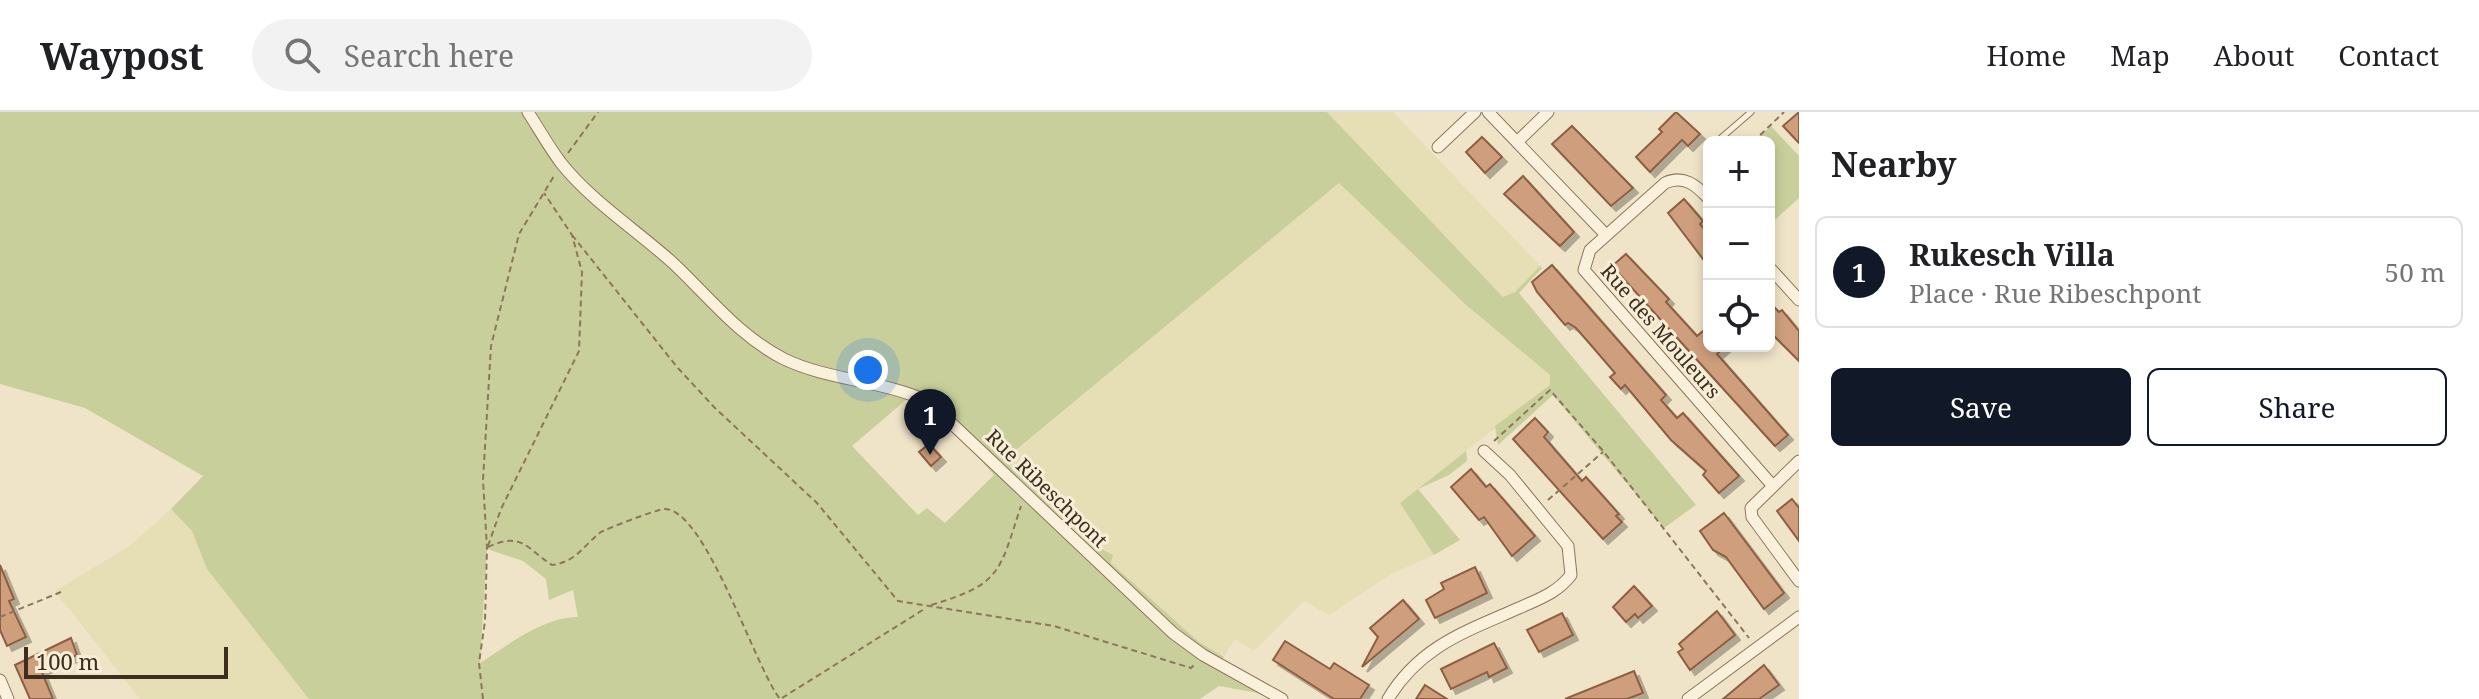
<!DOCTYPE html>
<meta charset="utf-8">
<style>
:root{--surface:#fff;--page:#f2f2f2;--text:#202124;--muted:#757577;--line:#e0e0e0;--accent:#111827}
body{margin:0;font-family:"Noto Serif",serif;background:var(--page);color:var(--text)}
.controls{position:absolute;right:24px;top:24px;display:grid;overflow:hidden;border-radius:12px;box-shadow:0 4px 12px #0003}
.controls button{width:72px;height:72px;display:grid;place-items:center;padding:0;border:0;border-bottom:2px solid var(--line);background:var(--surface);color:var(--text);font:40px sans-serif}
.scale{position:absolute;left:24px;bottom:20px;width:204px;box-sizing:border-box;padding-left:8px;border:4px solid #3d2e20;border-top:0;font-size:22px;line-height:28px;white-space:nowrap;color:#3d2e20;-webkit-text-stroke:6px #f7eed8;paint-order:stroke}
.you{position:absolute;left:868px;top:258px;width:28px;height:28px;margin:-20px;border:6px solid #fff;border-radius:50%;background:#1a73e8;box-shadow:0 0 0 12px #1a73e833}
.badge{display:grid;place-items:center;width:52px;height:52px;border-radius:50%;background:var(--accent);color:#fff;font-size:26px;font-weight:700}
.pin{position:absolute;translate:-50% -66px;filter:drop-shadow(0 2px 4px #0008)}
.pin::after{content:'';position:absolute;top:42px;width:28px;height:24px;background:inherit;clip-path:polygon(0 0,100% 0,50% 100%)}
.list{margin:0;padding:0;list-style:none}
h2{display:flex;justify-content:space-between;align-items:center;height:104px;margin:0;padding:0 32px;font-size:34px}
h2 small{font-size:26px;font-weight:400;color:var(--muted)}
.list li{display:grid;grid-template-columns:52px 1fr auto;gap:24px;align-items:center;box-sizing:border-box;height:112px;margin:0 16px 16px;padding:0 16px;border:2px solid var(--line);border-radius:12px}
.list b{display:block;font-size:30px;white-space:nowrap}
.list p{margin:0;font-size:26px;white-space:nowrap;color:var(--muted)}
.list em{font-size:26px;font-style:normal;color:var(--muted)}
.actions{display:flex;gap:16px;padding:24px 32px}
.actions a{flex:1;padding:18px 0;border:2px solid var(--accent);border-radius:12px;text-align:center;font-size:28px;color:var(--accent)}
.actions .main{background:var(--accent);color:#fff}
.icon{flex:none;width:44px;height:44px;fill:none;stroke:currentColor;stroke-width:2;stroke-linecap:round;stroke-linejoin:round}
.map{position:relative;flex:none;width:1799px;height:587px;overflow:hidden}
header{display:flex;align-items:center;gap:48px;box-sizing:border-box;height:112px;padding:0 40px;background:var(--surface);border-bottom:2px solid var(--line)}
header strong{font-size:38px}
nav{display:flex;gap:44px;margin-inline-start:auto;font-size:28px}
.search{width:560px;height:72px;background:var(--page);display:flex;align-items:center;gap:20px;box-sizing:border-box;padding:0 28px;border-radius:44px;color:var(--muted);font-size:30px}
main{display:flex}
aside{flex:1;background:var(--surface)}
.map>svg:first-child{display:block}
.farmland{fill:#e6deb5}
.green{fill:#c9cf9b;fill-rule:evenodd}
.building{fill:#cf9f7d;stroke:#8d5f41;stroke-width:2;filter:url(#shadow)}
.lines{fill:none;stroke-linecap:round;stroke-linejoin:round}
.service-casing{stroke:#8d765c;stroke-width:7}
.minor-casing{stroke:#8d765c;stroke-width:13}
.path{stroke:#8d765c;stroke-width:2;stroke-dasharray:6 4;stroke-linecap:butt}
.service{stroke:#faf1dc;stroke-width:5}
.minor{stroke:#faf1dc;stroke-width:11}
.labels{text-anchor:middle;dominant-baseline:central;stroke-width:6;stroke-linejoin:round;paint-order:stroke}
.street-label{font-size:20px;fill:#3d2e20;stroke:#f7eed8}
</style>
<header>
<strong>Waypost</strong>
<div class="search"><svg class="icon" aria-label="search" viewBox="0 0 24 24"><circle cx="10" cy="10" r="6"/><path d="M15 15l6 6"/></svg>Search here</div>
<nav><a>Home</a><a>Map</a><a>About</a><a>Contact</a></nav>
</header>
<main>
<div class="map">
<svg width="1799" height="587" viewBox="0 0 1799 587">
<defs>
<filter id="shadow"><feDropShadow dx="5" dy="5" stdDeviation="0" flood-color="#0004"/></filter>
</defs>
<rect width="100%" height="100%" fill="#f0e4c8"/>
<g class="farmland">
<polygon points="1327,0 1393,0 1540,154 1515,180 1503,185"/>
<polygon points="1339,71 1465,192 1550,263 1550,273 1401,390 1434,443 1391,462 1329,503 1304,489 1254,539 1235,527 1224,545 1199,530 1111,451 1113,442 1082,426 1004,349"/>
<polygon points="171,397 192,419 207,457 309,587 140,587 55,479 131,433"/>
</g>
<g class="green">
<path d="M0,0H523C546,38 551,57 592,77L562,52L565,46L536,0H1327L1503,185L1515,180L1540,154L1542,156L1519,181L1696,393L1664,416L1553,283L1498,333L1495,314L1550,273V263L1465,192L1339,71L1004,348L1082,426L1113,443L1111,451L1199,530L1224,545L1217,556L1263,582L1219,574L1200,587H309L207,457L192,419L171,397L203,364L85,296L0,272ZM907,287C944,303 968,334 994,363L945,411L927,396L918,403L852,334ZM487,437L523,449L546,467L549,488L573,478L578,505C541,506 510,532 480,551Z"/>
<polygon points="1771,14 1799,44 1799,86 1769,113 1769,30 1753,30"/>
<polygon points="1466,339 1467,349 1449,363 1418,377 1460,428 1434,443 1400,391"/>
</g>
<g class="building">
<polygon points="1676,0 1700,22 1688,34 1682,28 1650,60 1636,45 1662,20 1659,17"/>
<polygon points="1799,0 1799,31 1783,14"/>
<polygon points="1572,14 1633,76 1611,94 1552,32"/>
<polygon points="1482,25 1502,45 1485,61 1466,40"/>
<polygon points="1523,64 1574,120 1560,134 1504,82"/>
<polygon points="1684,87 1703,109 1700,112 1709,123 1709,155 1668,101"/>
<polygon points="1626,142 1669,187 1666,190 1697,224 1709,214 1709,234 1726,234 1717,242 1788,323 1775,334 1612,154"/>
<polygon points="1552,153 1666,283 1661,288 1677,306 1683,301 1739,364 1719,381 1703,363 1706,359 1671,328 1625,273 1621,277 1610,265 1615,261 1590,232 1576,216 1568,211 1565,213 1537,180 1532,170"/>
<polygon points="1769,190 1779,200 1782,198 1799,219 1799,249 1769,219"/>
<polygon points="1535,306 1548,320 1544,325 1582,369 1586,365 1619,402 1616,404 1622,410 1603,427 1513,327"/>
<polygon points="929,332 941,345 931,354 919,340"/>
<polygon points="1471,357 1486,375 1490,372 1535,424 1512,444 1484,405 1479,408 1451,375"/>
<polygon points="1792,387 1799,396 1799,429 1777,399"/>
<polygon points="1724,401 1784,481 1764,497 1726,445 1713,438 1700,419"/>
<polygon points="0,453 14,487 9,489 26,525 7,534 0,518"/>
<polygon points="1475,455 1487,481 1435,506 1426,488 1444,477 1441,471"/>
<polygon points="1634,474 1652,494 1638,506 1635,502 1626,510 1613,495"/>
<polygon points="1403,488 1419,507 1362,555 1378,525 1370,516"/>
<polygon points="1717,499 1735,523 1690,558 1678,540 1683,537 1679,532"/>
<polygon points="1562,501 1573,523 1539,540 1527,518"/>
<polygon points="71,526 77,543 41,558 53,587 30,587 15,553"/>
<polygon points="1285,529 1330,557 1334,551 1369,573 1360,587 1334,587 1273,548"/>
<polygon points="1494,531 1507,556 1489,565 1487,560 1451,577 1441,557"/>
<polygon points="1764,553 1779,573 1759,587 1723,587"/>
<polygon points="1634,559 1643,581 1627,587 1565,587"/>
<polygon points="1425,573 1447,587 1416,587"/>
</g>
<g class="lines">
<defs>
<polyline id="service" points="1721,26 1751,0"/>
<g id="minor">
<path d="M528,0C539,17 549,35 561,51C592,90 638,119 674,152C710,186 739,224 784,247C830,269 883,268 929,290L1173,521L1203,543L1282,587"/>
<polyline points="1488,0 1606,123"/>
<polyline points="1517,30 1548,0"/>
<polyline points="1438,35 1475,0"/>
<path d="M1709,87C1697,74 1684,62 1665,71L1590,138L1584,158L1772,373"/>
<polyline points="1769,155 1799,188"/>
<polyline points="1799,349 1751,396 1752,405 1799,469"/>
<polyline points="0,568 8,587"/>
<path d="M1388,587C1420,534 1465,520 1519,496C1539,487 1557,481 1571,463L1568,434L1510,363L1484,339"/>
<polyline points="1688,587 1799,505"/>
</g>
</defs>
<use href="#service" class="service-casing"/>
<use href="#minor" class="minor-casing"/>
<g class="path">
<polyline points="1753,30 1784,0"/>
<polyline points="568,41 598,0"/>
<polyline points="572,123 677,255 714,295 817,391 898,489 1054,514 1191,556 1195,552"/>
<polyline points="1494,329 1550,278 1604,340 1749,526"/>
<polyline points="1548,388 1603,340"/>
<polyline points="488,434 501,397 579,239 582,160 572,123 544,81"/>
<path d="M488,435C522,419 527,437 552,453C576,450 583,434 601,420C606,417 658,397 664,397C705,395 755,556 780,587"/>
<path d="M931,493C1002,472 999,460 1021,394"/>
<polyline points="0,505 61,480"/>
<polyline points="782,586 926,496"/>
<polyline points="483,587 479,551 485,509 487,436 483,368 491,234 519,122 554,64"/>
</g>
<use href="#service" class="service"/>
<use href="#minor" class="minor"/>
</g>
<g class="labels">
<g class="street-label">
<text transform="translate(1661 219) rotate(49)">Rue des Mouleurs</text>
<text transform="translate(1047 376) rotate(44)">Rue Ribeschpont</text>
</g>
</g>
</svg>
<div class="controls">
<button>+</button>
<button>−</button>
<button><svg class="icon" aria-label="locate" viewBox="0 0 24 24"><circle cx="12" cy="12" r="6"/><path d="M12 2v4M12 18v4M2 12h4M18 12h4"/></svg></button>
</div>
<div class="scale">100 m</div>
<div class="you"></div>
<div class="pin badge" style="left:930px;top:343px">1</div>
</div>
<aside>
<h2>Nearby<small></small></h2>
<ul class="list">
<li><span class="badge">1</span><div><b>Rukesch Villa</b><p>Place · Rue Ribeschpont</p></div><em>50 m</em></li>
</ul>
<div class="actions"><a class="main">Save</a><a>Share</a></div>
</aside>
</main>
